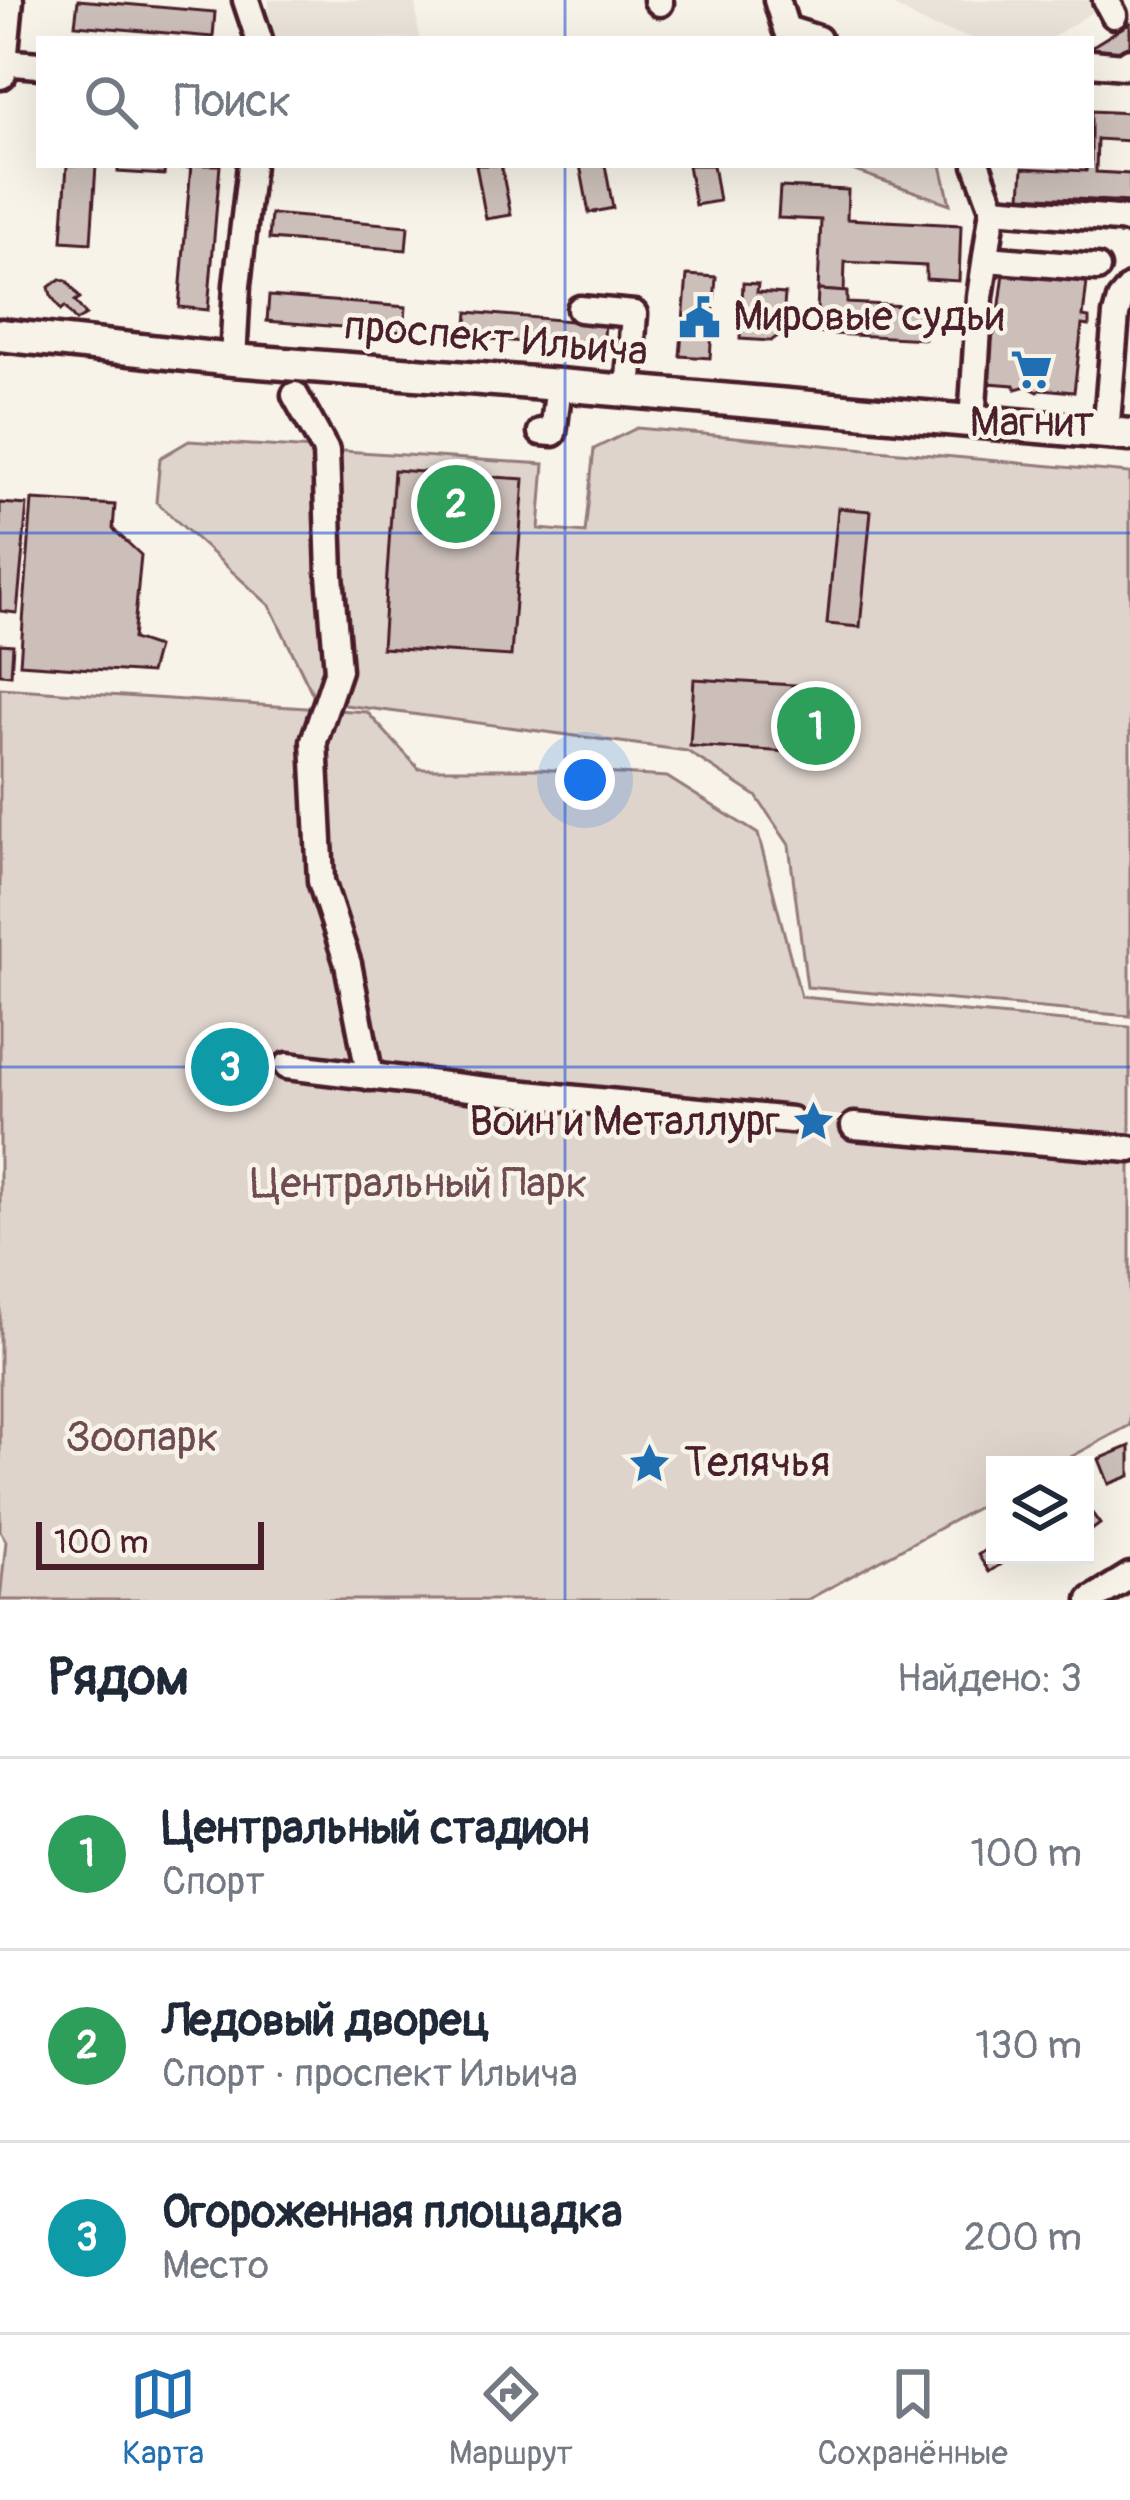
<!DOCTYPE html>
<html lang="ru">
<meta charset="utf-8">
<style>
:root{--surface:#fff;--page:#f2f2f3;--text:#1f2937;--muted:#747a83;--line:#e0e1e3;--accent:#1f6fb2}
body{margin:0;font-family:Pangolin,sans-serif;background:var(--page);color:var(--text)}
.controls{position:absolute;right:36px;bottom:36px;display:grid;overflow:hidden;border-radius:0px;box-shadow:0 12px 48px #0002}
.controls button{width:108px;height:108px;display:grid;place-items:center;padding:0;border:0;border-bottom:3px solid var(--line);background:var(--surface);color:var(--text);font:60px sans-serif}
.scale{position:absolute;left:36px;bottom:30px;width:228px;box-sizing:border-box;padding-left:12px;border:6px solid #4a1f2b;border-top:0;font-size:33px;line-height:42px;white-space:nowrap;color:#4a1f2b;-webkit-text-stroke:9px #f7f3e8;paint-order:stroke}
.you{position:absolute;left:585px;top:780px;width:42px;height:42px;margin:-30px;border:9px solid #fff;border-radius:50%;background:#1a73e8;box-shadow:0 0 0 18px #1a73e833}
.badge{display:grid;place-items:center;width:78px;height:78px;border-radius:50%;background:var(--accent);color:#fff;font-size:39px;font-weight:700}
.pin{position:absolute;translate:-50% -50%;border:6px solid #fff;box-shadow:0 3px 12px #0006}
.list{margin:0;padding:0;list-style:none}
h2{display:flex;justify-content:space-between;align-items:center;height:156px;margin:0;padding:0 48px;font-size:51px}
h2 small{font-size:39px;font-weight:400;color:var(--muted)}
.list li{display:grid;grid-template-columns:78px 1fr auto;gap:36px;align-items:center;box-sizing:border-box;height:192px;padding:0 48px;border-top:3px solid var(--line)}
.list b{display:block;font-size:45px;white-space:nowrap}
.list p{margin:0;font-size:39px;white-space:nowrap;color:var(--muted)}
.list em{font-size:39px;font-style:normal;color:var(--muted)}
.icon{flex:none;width:66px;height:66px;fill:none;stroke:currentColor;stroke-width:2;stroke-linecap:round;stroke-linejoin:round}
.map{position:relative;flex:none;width:1130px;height:1600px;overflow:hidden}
.search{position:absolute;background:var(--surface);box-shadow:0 12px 48px #0002;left:36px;right:36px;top:36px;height:132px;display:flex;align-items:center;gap:30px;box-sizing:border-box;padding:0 42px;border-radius:0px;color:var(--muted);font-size:45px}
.sheet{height:732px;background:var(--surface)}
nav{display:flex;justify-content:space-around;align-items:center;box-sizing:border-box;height:168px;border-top:3px solid var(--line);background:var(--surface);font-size:33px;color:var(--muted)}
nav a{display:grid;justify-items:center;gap:6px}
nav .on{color:var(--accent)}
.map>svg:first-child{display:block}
.built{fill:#eae3da}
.green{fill:#ded4cc;stroke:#947a7c;stroke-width:3}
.building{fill:#ccbfb9;stroke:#4a1f2b;stroke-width:3}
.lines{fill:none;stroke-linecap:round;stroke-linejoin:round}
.minor-casing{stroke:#4a1f2b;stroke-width:33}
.major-casing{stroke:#4a1f2b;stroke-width:39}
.minor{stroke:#f7f3e8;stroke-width:24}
.major{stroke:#f7f3e8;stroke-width:30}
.grid{fill:none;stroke:#1d4ed8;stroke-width:3;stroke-opacity:0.55}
.labels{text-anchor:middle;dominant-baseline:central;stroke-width:9;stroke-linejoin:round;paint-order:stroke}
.poi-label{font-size:42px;fill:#4a1f2b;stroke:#f7f3e8;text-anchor:start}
.street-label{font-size:42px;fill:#4a1f2b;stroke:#f7f3e8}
.park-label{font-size:42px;fill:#6f4c53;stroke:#f7f3e8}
</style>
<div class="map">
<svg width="1130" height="1600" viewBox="0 0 1130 1600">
<rect width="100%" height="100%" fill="#f7f3e8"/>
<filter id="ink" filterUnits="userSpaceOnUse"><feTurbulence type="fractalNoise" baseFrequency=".00833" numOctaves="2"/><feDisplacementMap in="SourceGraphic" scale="24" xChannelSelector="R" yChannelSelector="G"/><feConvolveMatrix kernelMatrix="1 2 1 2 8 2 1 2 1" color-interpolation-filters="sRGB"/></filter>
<g filter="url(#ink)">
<g class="built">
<polygon points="269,0 415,0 419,39 268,39"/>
<polygon points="883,0 1111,0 1050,39 976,39 930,26"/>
</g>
<g class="green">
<polygon points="838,165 941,165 950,204"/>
<polygon points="637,428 1130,473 1130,1016 807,987 789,845 756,796 687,751 316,701 270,606 156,502 160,458 189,441 544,464 539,529 585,533 594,449"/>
<polygon points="0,688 367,712 419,769 537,769 667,777 758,834 801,997 1130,1027 1130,1425 1056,1465 995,1465 995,1498 807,1600 0,1600 6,1541 0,1531"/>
</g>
<g class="building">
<polygon points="78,0 215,12 213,37 75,25"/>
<polygon points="1130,23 1130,46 1109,60 1091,58 1091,47"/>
<polygon points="1091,111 1130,113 1130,141 1097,139 1096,172 1130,174 1130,202 1021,196 1023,168 1086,171 1087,165 1091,165"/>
<polygon points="67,165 96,165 91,243 62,241"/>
<polygon points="118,165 191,165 190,168 165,167 164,175 118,172"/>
<polygon points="191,165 220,165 208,310 179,307"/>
<polygon points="476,165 501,165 511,215 486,219"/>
<polygon points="580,165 605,165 613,208 589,213"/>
<polygon points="688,165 713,165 719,201 695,205"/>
<polygon points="780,187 848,190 847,219 961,225 959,281 926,279 926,266 845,262 844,292 818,290 821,220 778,218"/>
<polygon points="271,214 408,226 406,250 269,239"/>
<polygon points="1004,273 1087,282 1083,317 1089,318 1089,326 1082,325 1074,392 1042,389 1038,392 1026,386 1016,389 1014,385 989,383 988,346 997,328"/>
<polygon points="687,275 716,277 710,358 680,356"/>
<polygon points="60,279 67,281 71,286 80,298 75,301 86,315 76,321 65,307 61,310 51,295 49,287"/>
<polygon points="743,283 758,284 757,292 785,294 782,333 771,341 740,339"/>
<polygon points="818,290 847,292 847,303 927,307 925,339 816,333"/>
<polygon points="269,296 406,307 404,332 267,321"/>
<polygon points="468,312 605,324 603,349 466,337"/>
<polygon points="394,470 524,479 511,656 382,648"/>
<polygon points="32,500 115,505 113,529 141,555 133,639 157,647 150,673 20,664"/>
<polygon points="0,503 27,505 17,613 0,611"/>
<polygon points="838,508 871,511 860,627 827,624"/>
<polygon points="0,644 13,645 11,675 0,674"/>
<polygon points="694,679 809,686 805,753 690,746"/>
<polygon points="1130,1446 1130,1476 1109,1484 1099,1459"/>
<polygon points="1086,1505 1100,1524 1085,1535 1085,1506"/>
<polygon points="995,1543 995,1555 1014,1555 989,1572 978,1555"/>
</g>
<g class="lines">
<defs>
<g id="minor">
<polyline points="246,0 259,39"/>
<polyline points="657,0 660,3"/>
<polyline points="777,0 786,29 818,39"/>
<polyline points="1106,0 1114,15"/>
<polyline points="1,62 39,65"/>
<polyline points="1091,63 1124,66 1130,61"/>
<polyline points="993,209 1130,220"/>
<polyline points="987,259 1097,268"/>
<polyline points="580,309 634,314 628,392"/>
<polyline points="233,360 237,285 251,165"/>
<polyline points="295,395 326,451 330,575 338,670 314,741 321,881 348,964 370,1077"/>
<polyline points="972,422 980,297 993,209 977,165"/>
<polyline points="541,432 553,433 559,385"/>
<polyline points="1106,433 1116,315 1120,300 1130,288"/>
<polyline points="287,1066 486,1090 791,1120"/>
<polyline points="854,1126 1130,1149"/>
<polyline points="1091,1600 1130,1576"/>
</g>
<g id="major">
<polyline points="0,73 7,0"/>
<polyline points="0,335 233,360 559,385 1130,435"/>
</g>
</defs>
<use href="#minor" class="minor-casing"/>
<use href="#major" class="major-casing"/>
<use href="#minor" class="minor"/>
<use href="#major" class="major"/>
</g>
</g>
<path class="grid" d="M565,0V39M565,165V1600M0,533H1130M0,1067H1130"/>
<defs>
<symbol id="civic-bare" viewBox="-9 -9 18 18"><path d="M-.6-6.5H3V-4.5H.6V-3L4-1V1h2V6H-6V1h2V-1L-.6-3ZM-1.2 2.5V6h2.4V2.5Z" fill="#1f6fb2" stroke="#f7f3e8" stroke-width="2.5" paint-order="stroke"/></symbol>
<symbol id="supermarket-bare" viewBox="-9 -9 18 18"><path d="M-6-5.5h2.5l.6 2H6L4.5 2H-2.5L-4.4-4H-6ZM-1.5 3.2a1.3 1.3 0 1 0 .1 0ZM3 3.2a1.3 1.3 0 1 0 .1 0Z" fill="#1f6fb2" stroke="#f7f3e8" stroke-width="2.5" paint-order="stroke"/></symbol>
<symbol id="sight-bare" viewBox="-9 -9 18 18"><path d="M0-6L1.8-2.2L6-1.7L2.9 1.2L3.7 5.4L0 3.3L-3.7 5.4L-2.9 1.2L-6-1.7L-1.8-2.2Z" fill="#1f6fb2" stroke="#f7f3e8" stroke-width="2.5" paint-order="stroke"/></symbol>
</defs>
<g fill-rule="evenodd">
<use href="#civic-bare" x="670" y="288" width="59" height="59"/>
<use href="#supermarket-bare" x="1002" y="340" width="59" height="59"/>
<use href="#sight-bare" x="784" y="1092" width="59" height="59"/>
<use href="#sight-bare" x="620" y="1434" width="59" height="59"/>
</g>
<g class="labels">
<g class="poi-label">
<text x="733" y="317">Мировые судьи</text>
<text x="1032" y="423" text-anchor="middle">Магнит</text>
<text x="780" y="1122" text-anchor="end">Воин и Металлург</text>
<text x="684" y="1463">Телячья</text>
</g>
<g class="street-label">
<text transform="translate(496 339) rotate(5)">проспект Ильича</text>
</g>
<g class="park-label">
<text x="419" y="1184">Центральный Парк</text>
<text x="142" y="1438">Зоопарк</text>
</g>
</g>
</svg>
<div class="controls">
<button><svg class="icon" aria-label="layers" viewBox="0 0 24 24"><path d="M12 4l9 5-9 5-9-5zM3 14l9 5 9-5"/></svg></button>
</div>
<div class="scale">100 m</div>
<div class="you"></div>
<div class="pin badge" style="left:816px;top:726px;background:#2e9e5b">1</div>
<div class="pin badge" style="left:456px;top:504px;background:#2e9e5b">2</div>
<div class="pin badge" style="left:230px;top:1067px;background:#0f9aa8">3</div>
<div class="search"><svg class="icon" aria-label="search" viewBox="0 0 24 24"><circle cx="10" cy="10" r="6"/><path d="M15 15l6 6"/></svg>Поиск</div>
</div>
<section class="sheet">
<h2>Рядом<small>Найдено: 3</small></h2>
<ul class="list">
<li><span class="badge" style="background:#2e9e5b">1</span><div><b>Центральный стадион</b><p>Спорт</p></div><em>100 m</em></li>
<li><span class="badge" style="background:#2e9e5b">2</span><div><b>Ледовый дворец</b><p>Спорт · проспект Ильича</p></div><em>130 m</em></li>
<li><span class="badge" style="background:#0f9aa8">3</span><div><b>Огороженная площадка</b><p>Место</p></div><em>200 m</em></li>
</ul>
</section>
<nav>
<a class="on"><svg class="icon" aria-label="map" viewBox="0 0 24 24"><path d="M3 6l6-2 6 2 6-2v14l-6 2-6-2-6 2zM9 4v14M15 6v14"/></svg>Карта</a>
<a><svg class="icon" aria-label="directions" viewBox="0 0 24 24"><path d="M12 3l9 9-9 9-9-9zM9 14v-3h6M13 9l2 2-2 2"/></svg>Маршрут</a>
<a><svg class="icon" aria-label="saved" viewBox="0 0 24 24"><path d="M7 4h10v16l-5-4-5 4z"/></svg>Сохранённые</a>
</nav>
